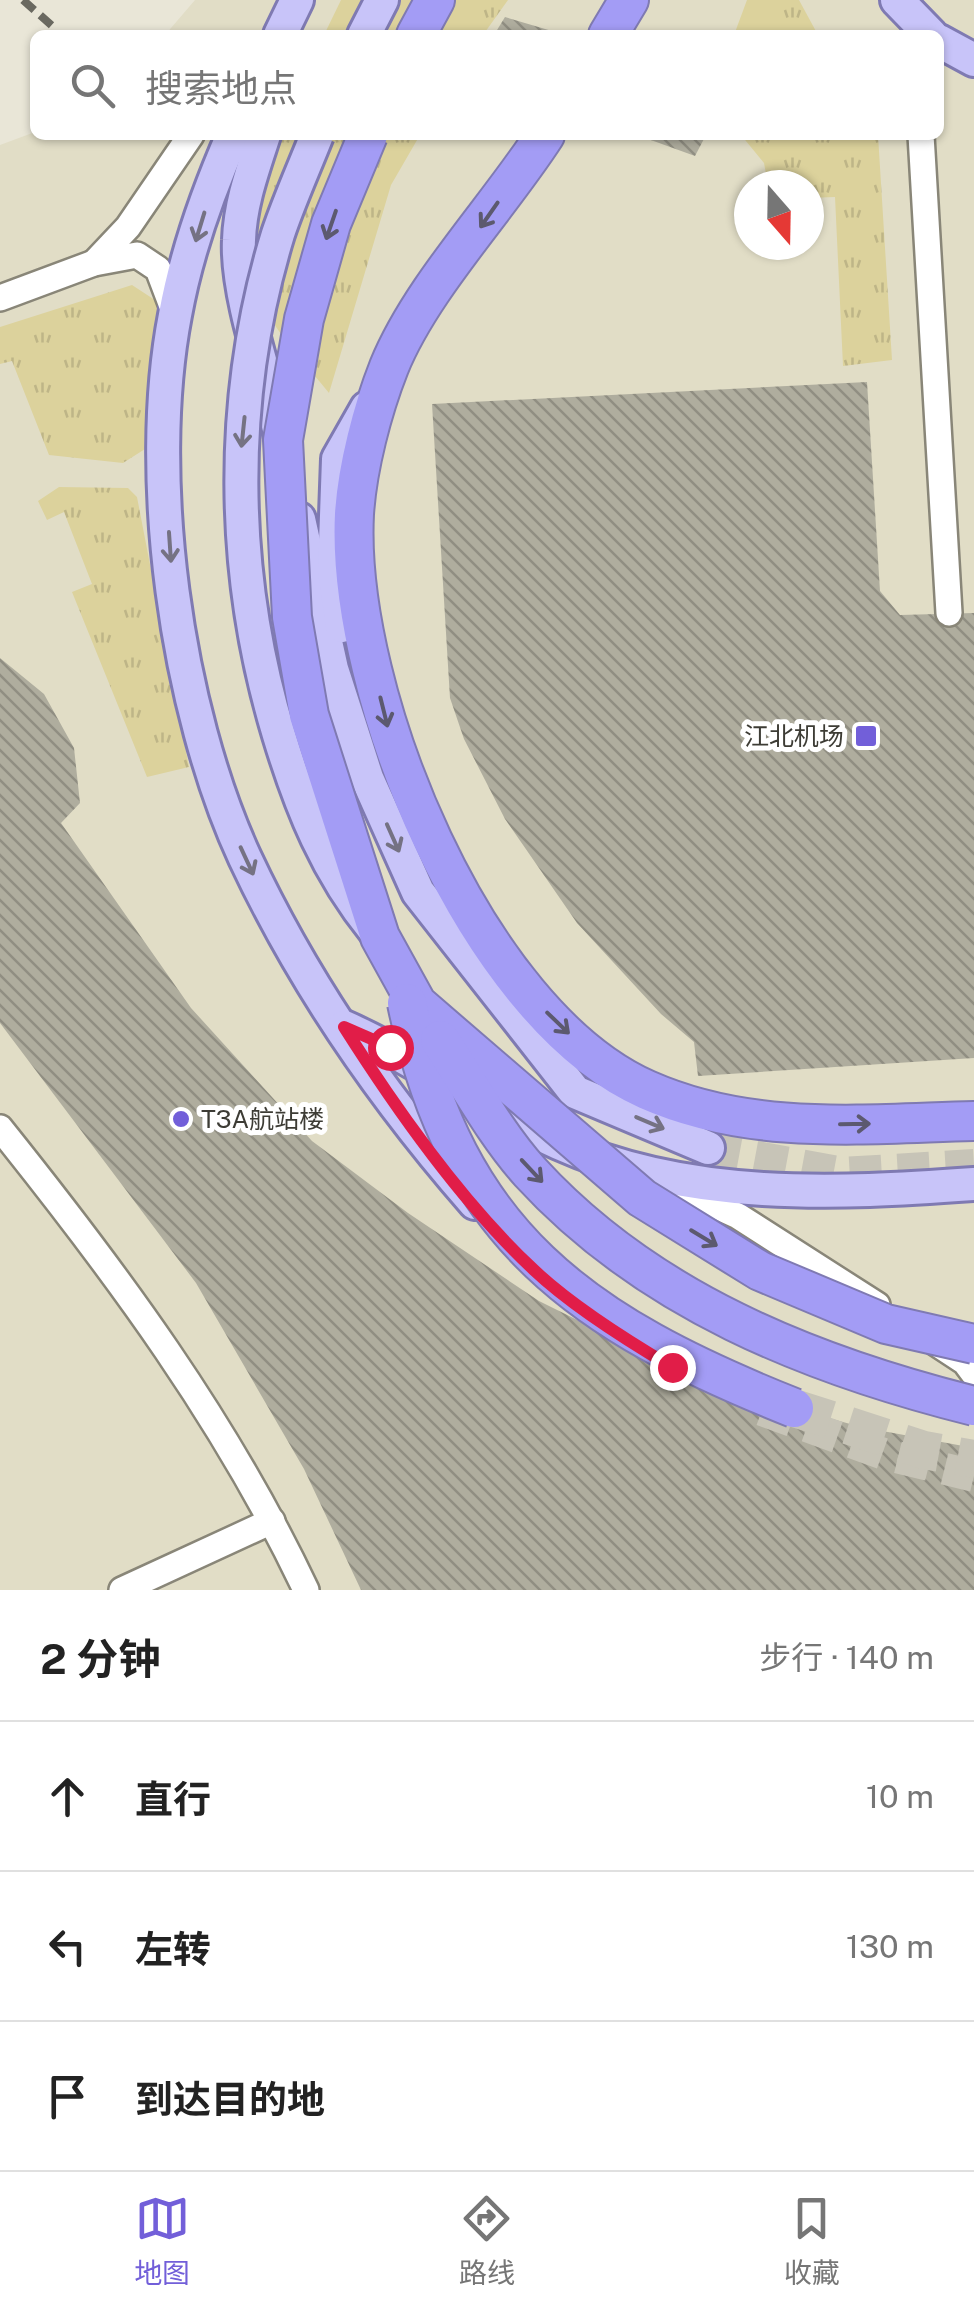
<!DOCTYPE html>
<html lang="zh">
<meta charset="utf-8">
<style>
:root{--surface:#fff;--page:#f6f6f6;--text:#222;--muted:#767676;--line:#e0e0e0;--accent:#725fd9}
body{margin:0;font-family:"Public Sans","Noto Sans SC",sans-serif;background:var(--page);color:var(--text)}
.compass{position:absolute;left:734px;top:170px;width:90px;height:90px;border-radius:50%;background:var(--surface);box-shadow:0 2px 8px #0004;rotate:160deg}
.stop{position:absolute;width:30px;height:30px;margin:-22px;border:8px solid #e11d48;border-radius:50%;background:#fff}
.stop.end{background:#e11d48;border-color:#fff;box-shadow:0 2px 10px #0008}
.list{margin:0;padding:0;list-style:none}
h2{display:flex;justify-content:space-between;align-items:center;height:130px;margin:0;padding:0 40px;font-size:42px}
h2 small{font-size:32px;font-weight:400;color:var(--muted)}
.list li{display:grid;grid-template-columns:65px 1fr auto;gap:30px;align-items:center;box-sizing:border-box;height:150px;padding:0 40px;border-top:2px solid var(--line)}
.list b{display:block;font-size:38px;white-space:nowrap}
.list em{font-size:32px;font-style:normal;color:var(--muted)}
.icon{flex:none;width:55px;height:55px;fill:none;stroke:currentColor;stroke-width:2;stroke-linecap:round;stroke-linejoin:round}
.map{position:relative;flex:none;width:974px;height:1590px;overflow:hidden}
.search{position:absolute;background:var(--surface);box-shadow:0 2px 8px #0004;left:30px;right:30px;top:30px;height:110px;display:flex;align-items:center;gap:25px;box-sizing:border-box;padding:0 35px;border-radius:15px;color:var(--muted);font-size:38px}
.sheet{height:580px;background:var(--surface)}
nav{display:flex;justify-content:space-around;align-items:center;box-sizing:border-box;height:140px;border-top:2px solid var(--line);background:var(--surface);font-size:28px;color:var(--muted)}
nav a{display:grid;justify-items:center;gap:5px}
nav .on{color:var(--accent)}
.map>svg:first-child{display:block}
.built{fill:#e1ddc6;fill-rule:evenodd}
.grass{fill:url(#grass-tufts)}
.building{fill:url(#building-back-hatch)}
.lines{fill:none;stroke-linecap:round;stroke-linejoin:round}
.major-tunnel{stroke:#c7c4b7;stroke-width:32;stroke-dasharray:32 16;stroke-linecap:butt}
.highway-tunnel{stroke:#c7c4b7;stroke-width:38;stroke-dasharray:38 19;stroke-linecap:butt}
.minor-casing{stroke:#898678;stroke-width:30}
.major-casing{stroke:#7f7ab2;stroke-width:38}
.highway-casing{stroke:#7f7ab2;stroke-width:42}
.minor{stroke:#fff;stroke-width:25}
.major{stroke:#c8c4f9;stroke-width:32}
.highway{stroke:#a39cf5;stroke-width:38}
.rail{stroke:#6a6960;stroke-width:8;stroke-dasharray:15 8;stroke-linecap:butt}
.major-bridge-casing{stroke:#7f7ab2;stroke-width:38;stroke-linecap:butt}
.highway-bridge-casing{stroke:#7f7ab2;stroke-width:42;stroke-linecap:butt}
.major-bridge{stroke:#c8c4f9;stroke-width:32}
.highway-bridge{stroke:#a39cf5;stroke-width:38}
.oneway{stroke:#5c596f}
.oneway2{stroke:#757283}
.route{stroke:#e11d48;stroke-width:12}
.poi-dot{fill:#725fd9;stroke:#fff;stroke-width:4}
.labels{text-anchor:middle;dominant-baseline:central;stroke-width:10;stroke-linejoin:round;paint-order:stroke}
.poi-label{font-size:25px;fill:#3d3c35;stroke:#fff;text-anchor:end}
</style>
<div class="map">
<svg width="974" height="1590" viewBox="0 0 974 1590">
<defs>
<pattern id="grass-tufts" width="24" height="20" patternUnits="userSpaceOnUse" patternTransform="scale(2.5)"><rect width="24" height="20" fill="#dcd29c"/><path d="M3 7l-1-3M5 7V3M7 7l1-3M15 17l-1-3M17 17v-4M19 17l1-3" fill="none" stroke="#beb587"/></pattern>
<pattern id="building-back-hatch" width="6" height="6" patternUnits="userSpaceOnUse" patternTransform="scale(2.5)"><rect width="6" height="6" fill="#afad9e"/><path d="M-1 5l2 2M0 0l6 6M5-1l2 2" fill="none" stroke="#908e82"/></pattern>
</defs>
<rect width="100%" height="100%" fill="#e9e6d7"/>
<path class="built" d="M195,0H974V1590H0V145L35,132L939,135V35H165ZM749,185H809V245H749Z"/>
<g class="grass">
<polygon points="341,0 508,0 483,35 324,35"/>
<polygon points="747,0 799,0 818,35 734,35"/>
<path d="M282,135H420L391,185L329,393C299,355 242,300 249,246C254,208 270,171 282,135Z"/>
<polygon points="741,135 878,135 892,360 843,366 835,197 809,198 809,185 768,185 764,163"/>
<polygon points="132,285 161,304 145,449 123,463 49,455 12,361 0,364 0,327"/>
<polygon points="59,487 128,488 137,497 189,767 147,777 72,592 92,584 64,512 47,520 38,501"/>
</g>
<g class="building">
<polygon points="505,17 562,34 562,35 494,35"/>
<polygon points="637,135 706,135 695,156"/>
<polygon points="867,382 880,591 900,615 974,613 974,1058 698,1076 694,1042 661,1014 577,923 505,819 464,739 450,698 432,404"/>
<polygon points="0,658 44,694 74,748 80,803 61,823 191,1008 312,1141 408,1213 539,1301 672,1367 757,1398 861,1427 974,1448 974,1590 361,1590 304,1469 196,1283 0,1023"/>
</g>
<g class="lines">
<g class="major-tunnel">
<polyline points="708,1148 843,1173 974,1165"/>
<polyline points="762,1410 884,1454 974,1476"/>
</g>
<polyline class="highway-tunnel" points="794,1408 924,1450 974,1459"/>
<defs>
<g id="minor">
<polyline points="921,135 949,613"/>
<polyline points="94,263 128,227 191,135"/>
<polyline points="0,298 94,263 137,255 158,269 175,314"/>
<path d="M0,1128C117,1274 226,1421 306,1590"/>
<polyline points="670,1185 738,1216 877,1305"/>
<polyline points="936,1343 965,1362 974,1374"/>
<polyline points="122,1590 272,1521"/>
</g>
<g id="major">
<polyline points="897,0 931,35"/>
<polyline points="280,35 297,0"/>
<polyline points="364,35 382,0"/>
<polyline points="939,41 974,60"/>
<path d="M233,135C208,192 186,254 175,315C144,476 176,709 245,858C303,982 385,1100 475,1203"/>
<path d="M264,135C253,169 240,204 239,240C236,295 268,382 281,437"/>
<polyline points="299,519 332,669 367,778 418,892 575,1092 708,1148"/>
<polyline points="342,626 334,572 338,459 367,408"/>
<path d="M344,1027C419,1060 484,1110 559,1143C687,1201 837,1194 974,1184"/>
</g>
<g id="highway">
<polyline points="416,35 435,0"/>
<polyline points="608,35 629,0"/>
<path d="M545,135C498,208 421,288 389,367C372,410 357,468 354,514C345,692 475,1014 647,1090C751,1136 862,1124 974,1121"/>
</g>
</defs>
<use href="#minor" class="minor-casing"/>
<use href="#major" class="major-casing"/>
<use href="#highway" class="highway-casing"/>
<use href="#minor" class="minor"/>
<use href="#major" class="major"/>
<use href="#highway" class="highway"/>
<polyline class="rail" points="23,0 57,30"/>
<defs>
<path id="major-bridge" d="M317,135C304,168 289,201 278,234C228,397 230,573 279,735C301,808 327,872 375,931"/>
<g id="highway-bridge">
<polyline points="368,135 331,224 304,319 283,440 292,617 309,715 380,937 417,1004 642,1198 760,1271 886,1324 974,1344"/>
<path d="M407,1003C455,1237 583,1324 794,1408"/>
<path d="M440,1040C469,1084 495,1133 530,1172C647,1300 810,1365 974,1406"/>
</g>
</defs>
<use href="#major-bridge" class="major-bridge-casing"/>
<use href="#highway-bridge" class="highway-bridge-casing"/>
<use href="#major-bridge" class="major-bridge"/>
<use href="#highway-bridge" class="highway-bridge"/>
</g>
<defs><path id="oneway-shaft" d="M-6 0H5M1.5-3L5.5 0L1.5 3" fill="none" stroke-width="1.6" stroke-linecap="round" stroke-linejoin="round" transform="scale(2.5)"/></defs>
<g class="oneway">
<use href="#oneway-shaft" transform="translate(489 215) rotate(125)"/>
<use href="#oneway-shaft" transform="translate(331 225) rotate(109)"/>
<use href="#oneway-shaft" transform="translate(384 712) rotate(76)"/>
<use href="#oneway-shaft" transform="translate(558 1023) rotate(44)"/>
<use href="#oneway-shaft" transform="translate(855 1124) rotate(-1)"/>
<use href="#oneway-shaft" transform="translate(532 1171) rotate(47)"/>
<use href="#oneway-shaft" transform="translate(704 1238) rotate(31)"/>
</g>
<g class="oneway2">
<use href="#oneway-shaft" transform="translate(200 227) rotate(107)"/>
<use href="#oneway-shaft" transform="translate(243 432) rotate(96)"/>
<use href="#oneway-shaft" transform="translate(170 547) rotate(86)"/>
<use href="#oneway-shaft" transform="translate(393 838) rotate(66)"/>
<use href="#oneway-shaft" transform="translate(247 861) rotate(65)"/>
<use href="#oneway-shaft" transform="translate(650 1123) rotate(23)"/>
</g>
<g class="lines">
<path class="route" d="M390,1047L344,1027C396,1109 462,1203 534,1270C570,1304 628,1341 672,1367"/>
</g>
<g class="poi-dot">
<rect x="854" y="724" width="24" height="24" rx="5"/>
<circle cx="181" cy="1119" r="10"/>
</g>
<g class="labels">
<g class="poi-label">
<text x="844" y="736">江北机场</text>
<text x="201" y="1119" text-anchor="start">T3A航站楼</text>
</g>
</g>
</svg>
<svg class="compass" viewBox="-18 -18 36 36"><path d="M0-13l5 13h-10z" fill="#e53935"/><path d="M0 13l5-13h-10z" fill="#767676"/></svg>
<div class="stop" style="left:390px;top:1047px"></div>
<div class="stop end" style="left:672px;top:1367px"></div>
<div class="search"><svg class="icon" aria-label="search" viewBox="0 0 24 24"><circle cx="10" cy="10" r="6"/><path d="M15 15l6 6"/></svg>搜索地点</div>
</div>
<section class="sheet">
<h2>2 分钟<small>步行 · 140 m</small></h2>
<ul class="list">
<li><svg class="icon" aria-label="ahead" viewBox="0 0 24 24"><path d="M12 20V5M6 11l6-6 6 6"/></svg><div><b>直行</b></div><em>10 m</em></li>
<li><svg class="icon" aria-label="left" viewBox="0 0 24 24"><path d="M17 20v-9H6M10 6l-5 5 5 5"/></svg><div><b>左转</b></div><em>130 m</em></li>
<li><svg class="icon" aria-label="arrive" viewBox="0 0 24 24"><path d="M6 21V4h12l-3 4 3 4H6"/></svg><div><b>到达目的地</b></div></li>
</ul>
</section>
<nav>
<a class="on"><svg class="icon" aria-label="map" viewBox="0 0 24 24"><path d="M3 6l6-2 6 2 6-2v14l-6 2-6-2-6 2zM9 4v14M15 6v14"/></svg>地图</a>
<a><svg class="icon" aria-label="directions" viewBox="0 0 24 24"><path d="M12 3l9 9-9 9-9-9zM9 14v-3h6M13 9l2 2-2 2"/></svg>路线</a>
<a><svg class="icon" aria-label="saved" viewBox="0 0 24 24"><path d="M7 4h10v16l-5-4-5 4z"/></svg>收藏</a>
</nav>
